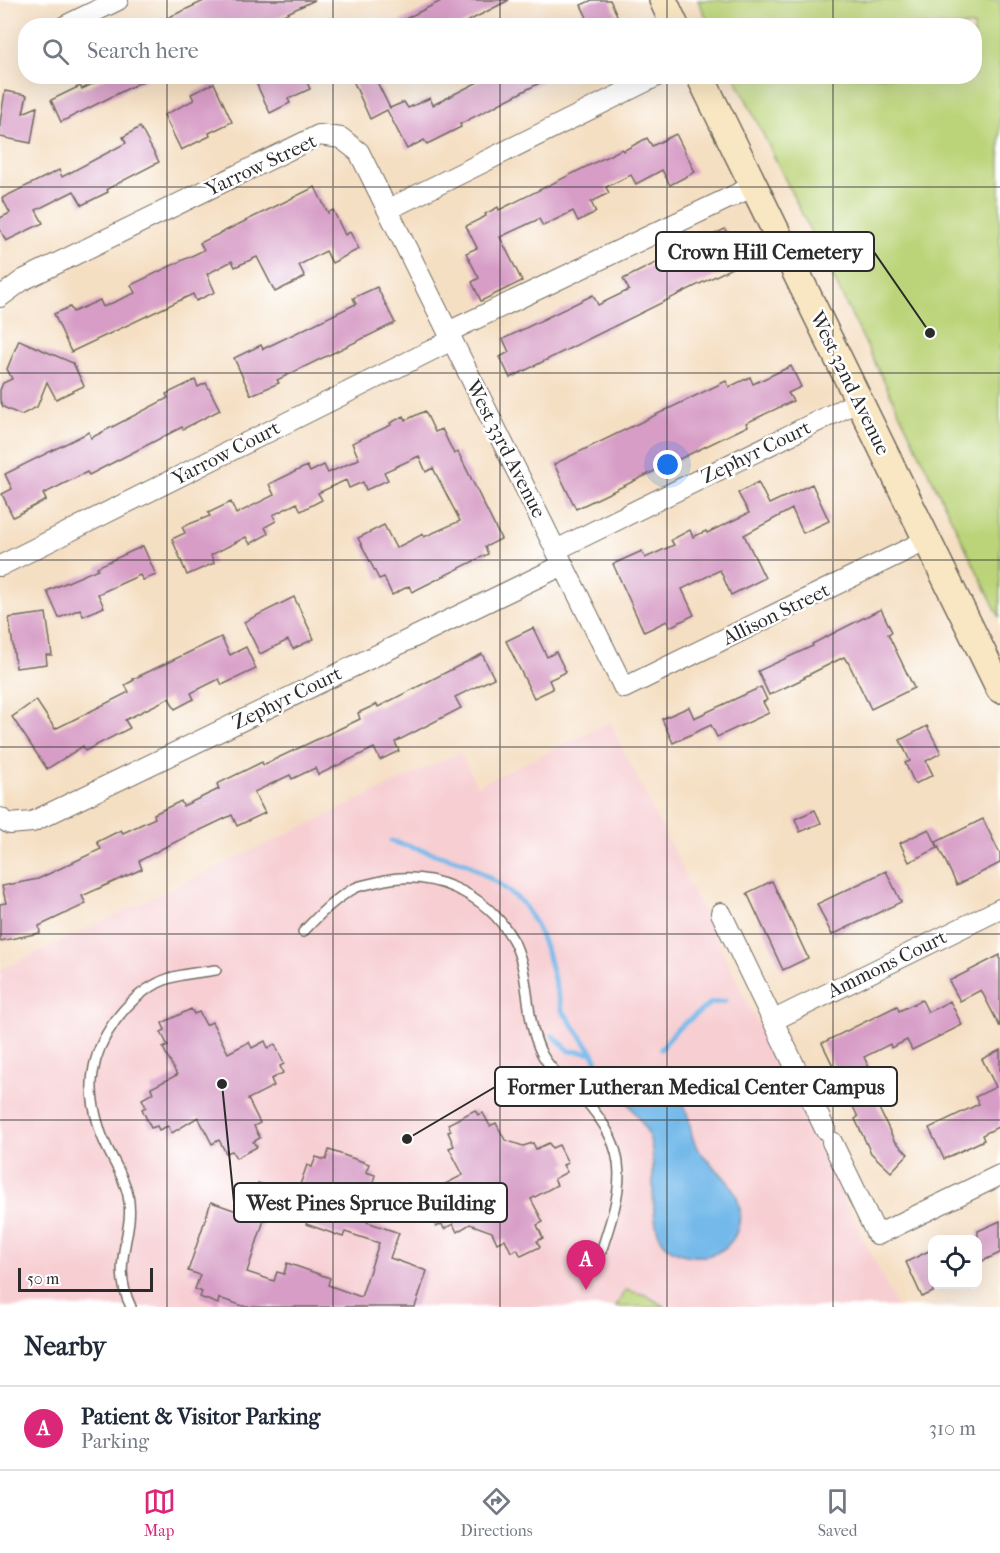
<!DOCTYPE html>
<style>
:root{--surface:#fff;--page:#f2f2f3;--text:#1f2937;--muted:#747a83;--line:#e0e1e3;--accent:#db2777}
body{margin:0;font-family:"IM FELL French Canon",serif;background:var(--page);color:var(--text)}
.controls{position:absolute;right:18px;bottom:18px;display:grid;overflow:hidden;border-radius:12px;box-shadow:0 6px 24px #0002}
.controls button{width:54px;height:54px;display:grid;place-items:center;padding:0;border:0;border-bottom:2px solid var(--line);background:var(--surface);color:var(--text);font:30px sans-serif}
.scale{position:absolute;left:18px;bottom:15px;width:135px;box-sizing:border-box;padding-left:6px;border:3px solid #2b2b2b;border-top:0;font-size:16px;line-height:21px;white-space:nowrap;color:#2b2b2b;-webkit-text-stroke:4px #fff;paint-order:stroke}
.you{position:absolute;left:668px;top:465px;width:21px;height:21px;margin:-15px;border:4px solid #fff;border-radius:50%;background:#1a73e8;box-shadow:0 0 0 9px #1a73e833}
.badge{display:grid;place-items:center;width:39px;height:39px;border-radius:50%;background:var(--accent);color:#fff;font-size:20px;font-weight:700}
.pin{position:absolute;translate:-50% -50px;filter:drop-shadow(0 2px 3px #0008)}
.pin::after{content:'';position:absolute;top:32px;width:21px;height:18px;background:inherit;clip-path:polygon(0 0,100% 0,50% 100%)}
.list{margin:0;padding:0;list-style:none}
h2{display:flex;justify-content:space-between;align-items:center;height:78px;margin:0;padding:0 24px;font-size:26px}
h2 small{font-size:20px;font-weight:400;color:var(--muted)}
.list li{display:grid;grid-template-columns:39px 1fr auto;gap:18px;align-items:center;box-sizing:border-box;height:84px;padding:0 24px;border-top:2px solid var(--line)}
.list b{display:block;font-size:22px;white-space:nowrap}
.list p{margin:0;font-size:20px;white-space:nowrap;color:var(--muted)}
.list em{font-size:20px;font-style:normal;color:var(--muted)}
.icon{flex:none;width:33px;height:33px;fill:none;stroke:currentColor;stroke-width:2;stroke-linecap:round;stroke-linejoin:round}
.map{position:relative;flex:none;width:1000px;height:1307px;overflow:hidden}
.search{position:absolute;background:var(--surface);box-shadow:0 6px 24px #0002;left:18px;right:18px;top:18px;height:66px;display:flex;align-items:center;gap:15px;box-sizing:border-box;padding:0 21px;border-radius:24px;color:var(--muted);font-size:22px}
.sheet{height:162px;background:var(--surface)}
nav{display:flex;justify-content:space-around;align-items:center;box-sizing:border-box;height:84px;border-top:2px solid var(--line);background:var(--surface);font-size:16px;color:var(--muted)}
nav a{display:grid;justify-items:center;gap:3px}
nav .on{color:var(--accent)}
.map>svg:first-child{display:block}
.built{fill:#f7cfd3}
.green{fill:#bbd479;stroke:#738052;stroke-width:1.5}
.water{fill:#73b9ea;stroke:#4f728a;stroke-width:1.5}
.lines{fill:none;stroke-linecap:round;stroke-linejoin:round}
.stream{stroke:#73b9ea;stroke-width:5}
.building{fill:#d79dc6;fill-rule:evenodd}
.lane-casing{stroke:#726a60;stroke-width:12}
.street-casing{stroke:#726a60;stroke-width:22}
.secondary-casing{stroke:#726a60;stroke-width:30}
.lane{stroke:#fff;stroke-width:9}
.street{stroke:#fff;stroke-width:20}
.secondary{stroke:#f9e7c3;stroke-width:27}
.grid{fill:none;stroke:#2b2b2b;stroke-width:1.5;stroke-opacity:0.55}
.labels{text-anchor:middle;dominant-baseline:central;stroke-width:5;stroke-linejoin:round;paint-order:stroke}
.street-label{font-size:20px;fill:#2b2b2b;stroke:#fff}
.leader{fill:none;stroke:#2b2b2b;stroke-width:2}
.callout-dot{fill:#2b2b2b;stroke:#fff;stroke-width:2}
.callout{fill:#fff;stroke:#2b2b2b;stroke-width:2}
.callout-label{font-size:21px;text-anchor:middle;font-weight:bold;fill:#2b2b2b}
</style>
<div class="map">
<svg width="1000" height="1307" viewBox="0 0 1000 1307">
<rect width="100%" height="100%" fill="#fff"/>
<filter id="ink" filterUnits="userSpaceOnUse"><feTurbulence type="fractalNoise" baseFrequency=".0167" numOctaves="2"/><feDisplacementMap in="SourceGraphic" scale="12" xChannelSelector="R" yChannelSelector="G"/><feConvolveMatrix kernelMatrix="1 2 1 2 8 2 1 2 1" color-interpolation-filters="sRGB"/></filter>
<filter id="wash" filterUnits="userSpaceOnUse"><feTurbulence type="fractalNoise" baseFrequency=".008" numOctaves="4" result="noise"/><feDisplacementMap in="SourceGraphic" scale="24" xChannelSelector="R" yChannelSelector="G"/><feGaussianBlur stdDeviation="1.35" result="paint"/><feColorMatrix in="noise" values="0 0 0 0 0 0 0 0 0 0 0 0 0 0 0 0 0 1.4 0 .05"/><feComposite in="paint" operator="in"/></filter>
<g filter="url(#wash)">
<rect width="100%" height="100%" fill="#f5dfc3"/>
<polygon class="built" points="610,722 897,1307 0,1307 0,970 460,752 477,786"/>
<g class="green">
<polygon points="698,0 1000,0 1000,618 735,77 974,76 974,26 710,25"/>
<polygon points="625,1290 646,1295 665,1307 616,1307"/>
</g>
<path class="water" d="M638,1069C654,1068 681,1099 687,1113C691,1124 690,1137 697,1148C711,1167 739,1184 740,1211C740,1244 718,1261 686,1255C678,1253 668,1249 663,1242C648,1222 656,1170 651,1143C646,1120 625,1106 618,1084L621,1076Z"/>
<g class="lines">
<g class="stream">
<polyline points="391,841 466,863 496,882 522,902 536,925 547,952 562,1010 593,1053 602,1073"/>
<polyline points="553,1036 570,1051 593,1053"/>
<polyline points="661,1049 676,1030 711,1003 725,1001"/>
</g>
</g>
<g id="blocks">
<g class="building">
<polygon points="206,0 315,0 260,26 150,26"/>
<polygon points="443,0 509,0 459,26 391,26"/>
<polygon points="592,0 610,0 622,26 591,26 581,5"/>
<polygon points="109,76 153,76 61,122 51,100 80,86 82,89"/>
<polygon points="274,76 304,76 310,89 288,99 290,103 270,113 257,85"/>
<polygon points="351,76 374,76 390,108 404,102 408,108 430,98 433,105 480,81 478,76 553,76 460,124 461,127 427,144 424,140 407,149 387,110 370,119"/>
<polygon points="214,83 232,122 209,133 210,136 181,150 164,115 194,100 191,94"/>
<polygon points="5,91 27,95 23,113 37,107 31,143 0,137 0,123"/>
<polygon points="140,127 159,162 107,189 108,192 82,205 74,191 36,210 43,223 6,241 0,229 0,218 10,213 2,198 59,170 62,177 126,143 123,137"/>
<polygon points="676,134 695,172 670,185 662,170 636,184 631,175 606,187 609,193 591,202 596,212 578,221 573,211 543,226 539,219 500,237 522,281 481,301 472,282 479,278 466,253 477,248 466,226 486,216 485,214 498,207 499,210 622,149 623,151 647,138 652,146"/>
<polygon points="315,187 328,213 333,210 345,235 350,232 359,249 332,263 326,251 299,265 305,277 275,292 257,257 235,267 232,261 207,274 215,292 196,301 193,294 71,352 54,314 70,307 73,312 100,300 103,307 135,293 131,285 204,250 200,243"/>
<polygon points="725,229 742,263 510,378 500,357 509,352 503,339 593,295 598,305 629,290 623,279"/>
<polygon points="377,287 395,323 277,380 279,383 251,395 234,358 261,345 263,349 356,304 353,298"/>
<polygon points="19,340 73,363 84,386 56,399 47,382 37,407 21,415 3,407 0,400 0,390 3,383 12,379 7,369"/>
<polygon points="791,366 801,387 788,393 793,401 746,423 748,426 576,509 554,464 726,381 729,387 750,377 753,384"/>
<polygon points="195,380 198,387 206,383 220,410 183,429 182,427 89,475 87,472 43,494 46,500 13,517 2,494 12,489 5,474 89,432 91,438 168,398 166,394"/>
<polygon points="425,411 435,432 442,429 454,454 458,452 501,539 485,547 488,554 412,592 409,586 392,595 384,577 379,579 358,538 384,525 396,548 423,534 424,537 460,521 433,468 426,472 419,456 384,472 388,480 366,490 363,482 349,488 346,480 318,493 322,500 301,511 297,503 273,515 276,521 265,527 268,534 250,544 246,537 211,555 214,563 187,575 172,539 185,533 182,527 210,516 208,513 231,502 236,514 274,495 269,484 307,466 310,472 324,465 328,473 359,459 352,443 391,425 390,423 404,416 406,420"/>
<polygon points="758,482 769,504 812,484 829,521 803,533 792,509 744,535 765,578 731,595 720,570 682,589 694,615 670,627 667,621 644,632 613,564 642,551 645,558 674,545 671,540 690,530 693,537 706,531 707,533 749,513 738,493"/>
<polygon points="143,546 156,575 143,580 140,575 98,594 104,607 83,616 80,609 59,618 47,591 98,569 97,567"/>
<polygon points="294,597 314,639 293,649 288,640 260,654 244,622"/>
<polygon points="881,609 892,632 888,634 914,688 871,709 848,662 847,662 844,657 804,677 805,678 769,695 758,671 813,646 812,644"/>
<polygon points="46,613 52,655 46,655 47,664 16,668 9,618"/>
<polygon points="533,628 547,657 556,652 566,672 549,680 553,689 534,698 506,641"/>
<polygon points="221,637 230,655 246,647 256,669 222,685 219,679 191,693 194,699 175,709 169,698 125,720 130,728 85,751 83,746 47,769 12,717 36,700 55,729 129,692 125,685 134,680 133,679"/>
<polygon points="482,654 494,678 455,697 461,708 395,742 399,751 380,760 374,748 318,775 315,768 292,779 290,775 254,792 265,813 237,826 232,815 163,848 139,861 142,869 82,896 86,904 39,926 40,933 0,941 0,904 6,903 2,886 38,879 101,849 97,842 121,830 123,833 155,818 154,814 181,801 183,806 219,789 217,784 262,762 263,765 360,719 358,713 377,704 378,707"/>
<polygon points="761,687 767,700 763,702 769,713 717,737 711,725 673,743 662,719 689,707 694,718"/>
<polygon points="927,726 941,753 926,761 933,775 915,784 905,763 910,761 900,740"/>
<polygon points="815,810 821,823 800,832 795,819"/>
<polygon points="983,819 1000,854 1000,863 957,885 936,842"/>
<polygon points="929,829 938,848 909,862 900,843"/>
<polygon points="886,871 901,902 832,935 817,904"/>
<polygon points="772,881 808,958 783,970 747,893"/>
<polygon points="1000,955 1000,1027 981,990 960,1001 949,981"/>
<polygon points="922,1000 928,1012 950,1001 962,1025 912,1050 907,1040 891,1048 890,1044 864,1057 879,1088 873,1091 878,1101 876,1102 894,1140 908,1154 891,1172 871,1153 855,1119 858,1117 822,1043 897,1006 899,1011"/>
<polygon points="191,1009 194,1014 199,1012 206,1025 212,1022 228,1053 249,1042 252,1048 265,1041 268,1048 275,1044 284,1064 280,1066 283,1073 271,1079 274,1086 248,1099 260,1123 254,1126 260,1138 253,1142 257,1147 236,1158 232,1151 226,1153 219,1140 212,1144 198,1117 172,1133 168,1126 159,1130 157,1126 151,1128 142,1109 146,1107 142,1099 153,1093 151,1088 177,1075 163,1048 168,1046 161,1032 165,1030 162,1023"/>
<polygon points="1000,1050 1000,1126 982,1135 984,1140 944,1159 929,1128 979,1104 975,1097 996,1087 982,1059"/>
<polygon points="475,1110 478,1115 483,1113 490,1126 496,1123 505,1140 523,1146 533,1143 536,1149 549,1143 552,1148 559,1145 568,1163 563,1165 567,1172 554,1179 557,1185 531,1199 543,1222 537,1225 543,1238 537,1241 540,1247 521,1256 517,1249 511,1252 505,1239 497,1243 492,1232 470,1224 457,1232 453,1224 444,1229 442,1224 436,1227 428,1210 433,1207 428,1199 439,1193 437,1188 463,1175 449,1148 454,1146 448,1132 451,1131 448,1124"/>
<path d="M329,1150L369,1164L366,1172L375,1175L372,1186L379,1188L367,1222L399,1233L390,1258L427,1271L415,1307H246L219,1298L218,1304L200,1297L202,1292L195,1289L200,1275L188,1271L211,1202L248,1215L258,1183L296,1196L307,1165L312,1167L316,1157L326,1160ZM269,1205L308,1218L306,1224L343,1237L345,1232L379,1243L361,1297L328,1285L330,1278L287,1263L284,1274L277,1272L274,1281L247,1272Z"/>
<polygon points="1000,1221 1000,1253 978,1263 978,1231"/>
<polygon points="933,1249 933,1292 922,1297 906,1262"/>
</g>
</g>
</g>
<g filter="url(#ink)">
<use href="#blocks" fill-opacity="0" stroke="#726a60" stroke-width="1.5"/>
<g class="lines">
<defs>
<g id="lane">
<path d="M303,932C319,915 334,899 355,888C361,885 370,884 377,882C429,868 486,892 513,940C531,975 524,1015 540,1050C548,1069 568,1083 582,1097C637,1156 620,1193 598,1261"/>
<path d="M131,1307C109,1262 136,1235 128,1195C123,1171 105,1151 99,1127C94,1111 90,1090 93,1073C98,1037 126,999 158,983C175,974 197,973 216,970"/>
</g>
<g id="street">
<polyline points="65,26 118,0"/>
<polyline points="389,209 657,76"/>
<polyline points="0,297 23,280 319,135 341,138 359,152 624,688 927,540"/>
<polyline points="448,332 754,186"/>
<polyline points="556,550 859,401"/>
<polyline points="0,566 452,340"/>
<polyline points="0,818 10,824 32,822 563,565"/>
<polyline points="721,913 825,1129"/>
<polyline points="774,1020 1000,909"/>
<polyline points="832,1142 877,1235 1000,1175"/>
</g>
<g id="secondary">
<polyline points="663,0 675,26"/>
<polyline points="700,76 1000,689"/>
</g>
</defs>
<use href="#lane" class="lane-casing"/>
<use href="#street" class="street-casing"/>
<use href="#secondary" class="secondary-casing"/>
<use href="#lane" class="lane"/>
<use href="#street" class="street"/>
<use href="#secondary" class="secondary"/>
</g>
</g>
<path class="grid" d="M167,0V26M333,0V26M500,0V26M667,0V26M833,0V26M167,76V1307M333,76V1307M500,76V1307M667,76V1307M833,76V1307M0,187H1000M0,373H1000M0,560H1000M0,747H1000M0,934H1000M0,1120H1000"/>
<g class="labels">
<g class="street-label">
<text transform="translate(261 165) rotate(-25)">Yarrow Street</text>
<text transform="translate(850 383) rotate(64)">West 32nd Avenue</text>
<text transform="translate(506 449) rotate(63)">West 33rd Avenue</text>
<text transform="translate(756 452) rotate(-26)">Zephyr Court</text>
<text transform="translate(226 453) rotate(-27)">Yarrow Court</text>
<text transform="translate(776 614) rotate(-26)">Allison Street</text>
<text transform="translate(287 698) rotate(-26)">Zephyr Court</text>
<text transform="translate(887 964) rotate(-26)">Ammons Court</text>
</g>
</g>
<path class="leader" d="M930 333L874 252M407 1139L495 1087M222 1084L234 1202"/>
<g class="callout-dot">
<circle cx="930" cy="333" r="6"/>
<circle cx="407" cy="1139" r="6"/>
<circle cx="222" cy="1084" r="6"/>
</g>
<g class="callout">
<rect x="656" y="232" width="218" height="39" rx="6"/>
<rect x="495" y="1067" width="402" height="39" rx="6"/>
<rect x="234" y="1183" width="273" height="39" rx="6"/>
</g>
<g class="callout-label">
<text x="765" y="259">Crown Hill Cemetery</text>
<text x="696" y="1094">Former Lutheran Medical Center Campus</text>
<text x="371" y="1210">West Pines Spruce Building</text>
</g>
</svg>
<div class="controls">
<button><svg class="icon" aria-label="locate" viewBox="0 0 24 24"><circle cx="12" cy="12" r="6"/><path d="M12 2v4M12 18v4M2 12h4M18 12h4"/></svg></button>
</div>
<div class="scale">50 m</div>
<div class="you"></div>
<div class="pin badge" style="left:586px;top:1290px">A</div>
<div class="search"><svg class="icon" aria-label="search" viewBox="0 0 24 24"><circle cx="10" cy="10" r="6"/><path d="M15 15l6 6"/></svg>Search here</div>
</div>
<section class="sheet">
<h2>Nearby<small></small></h2>
<ul class="list">
<li><span class="badge">A</span><div><b>Patient &amp; Visitor Parking</b><p>Parking</p></div><em>310 m</em></li>
</ul>
</section>
<nav>
<a class="on"><svg class="icon" aria-label="map" viewBox="0 0 24 24"><path d="M3 6l6-2 6 2 6-2v14l-6 2-6-2-6 2zM9 4v14M15 6v14"/></svg>Map</a>
<a><svg class="icon" aria-label="directions" viewBox="0 0 24 24"><path d="M12 3l9 9-9 9-9-9zM9 14v-3h6M13 9l2 2-2 2"/></svg>Directions</a>
<a><svg class="icon" aria-label="saved" viewBox="0 0 24 24"><path d="M7 4h10v16l-5-4-5 4z"/></svg>Saved</a>
</nav>
